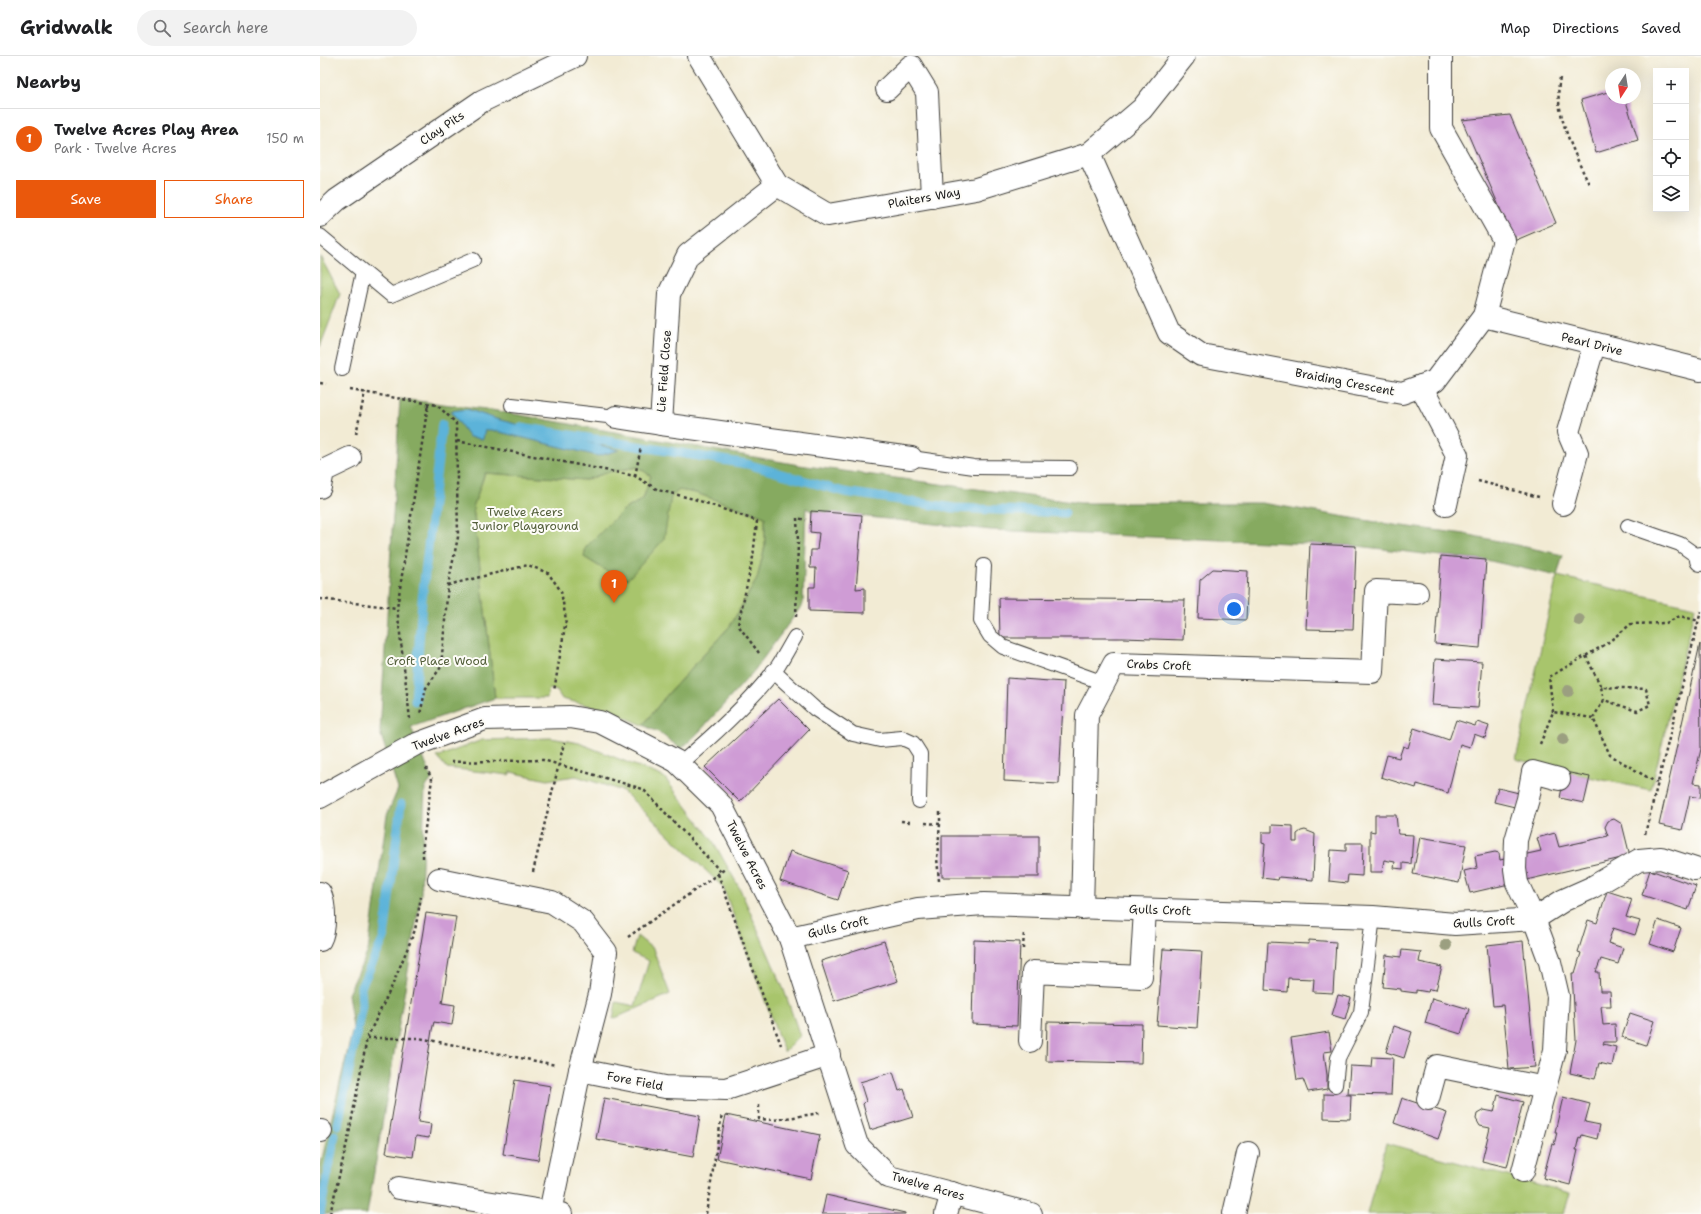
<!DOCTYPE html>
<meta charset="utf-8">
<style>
:root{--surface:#fff;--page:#f2f2f2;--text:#202124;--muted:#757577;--line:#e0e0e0;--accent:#ea580c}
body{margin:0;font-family:"Shantell Sans",sans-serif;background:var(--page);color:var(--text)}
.controls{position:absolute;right:12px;top:12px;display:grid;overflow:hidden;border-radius:0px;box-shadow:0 4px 16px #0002}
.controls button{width:36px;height:36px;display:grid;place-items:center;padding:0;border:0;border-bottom:1px solid var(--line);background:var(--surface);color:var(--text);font:20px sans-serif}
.compass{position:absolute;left:1285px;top:12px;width:36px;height:36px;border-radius:50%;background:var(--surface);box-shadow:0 4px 16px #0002;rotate:192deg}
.you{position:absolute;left:914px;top:553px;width:14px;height:14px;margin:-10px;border:3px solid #fff;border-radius:50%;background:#1a73e8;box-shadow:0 0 0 6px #1a73e833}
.badge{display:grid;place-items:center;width:26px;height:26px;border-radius:50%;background:var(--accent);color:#fff;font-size:13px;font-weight:700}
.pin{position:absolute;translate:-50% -33px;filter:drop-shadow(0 1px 2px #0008)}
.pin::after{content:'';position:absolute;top:21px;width:14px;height:12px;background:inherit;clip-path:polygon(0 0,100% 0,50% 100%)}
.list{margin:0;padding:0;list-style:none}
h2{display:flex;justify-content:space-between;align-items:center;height:52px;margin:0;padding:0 16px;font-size:17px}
h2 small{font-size:13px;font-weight:400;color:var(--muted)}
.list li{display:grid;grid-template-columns:26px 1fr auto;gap:12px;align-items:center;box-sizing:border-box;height:60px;padding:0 16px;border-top:1px solid var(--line)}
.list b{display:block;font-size:15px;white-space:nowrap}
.list p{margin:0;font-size:13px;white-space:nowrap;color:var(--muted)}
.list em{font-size:13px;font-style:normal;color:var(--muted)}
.actions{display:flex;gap:8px;padding:12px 16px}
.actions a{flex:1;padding:9px 0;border:1px solid var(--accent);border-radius:0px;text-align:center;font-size:14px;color:var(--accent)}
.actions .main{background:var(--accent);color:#fff}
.icon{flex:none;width:22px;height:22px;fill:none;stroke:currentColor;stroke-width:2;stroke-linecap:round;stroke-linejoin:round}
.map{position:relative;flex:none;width:1381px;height:1158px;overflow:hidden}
header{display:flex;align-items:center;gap:24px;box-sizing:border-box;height:56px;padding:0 20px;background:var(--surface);border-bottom:1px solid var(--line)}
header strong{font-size:19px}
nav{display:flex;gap:22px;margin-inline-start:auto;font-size:14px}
.search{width:280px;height:36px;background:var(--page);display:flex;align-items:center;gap:10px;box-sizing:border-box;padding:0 14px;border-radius:22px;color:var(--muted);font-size:15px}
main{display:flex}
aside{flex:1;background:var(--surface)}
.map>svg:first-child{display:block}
.green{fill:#a8c56c;stroke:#627044}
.forest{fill:#86aa60;stroke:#51633e}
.water{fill:#5cb3d9;stroke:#3c687a}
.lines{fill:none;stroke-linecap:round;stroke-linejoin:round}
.stream{stroke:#5cb3d9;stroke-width:9}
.building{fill:#cf9cd5}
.service-casing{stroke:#3c3b38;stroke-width:16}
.minor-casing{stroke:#3c3b38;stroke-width:24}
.path{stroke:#3c3b38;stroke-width:2.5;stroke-dasharray:3 3;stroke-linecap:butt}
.service{stroke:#fff;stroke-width:14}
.minor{stroke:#fff;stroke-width:22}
.tree{fill:#9b9f80}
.labels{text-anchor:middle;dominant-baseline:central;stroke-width:4;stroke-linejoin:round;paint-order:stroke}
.street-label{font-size:12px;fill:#1c1c1c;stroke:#fdfcf7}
.park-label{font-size:12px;fill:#54603c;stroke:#fdfcf7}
</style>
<header>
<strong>Gridwalk</strong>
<div class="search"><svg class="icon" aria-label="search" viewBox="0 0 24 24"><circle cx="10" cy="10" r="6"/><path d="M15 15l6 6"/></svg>Search here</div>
<nav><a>Map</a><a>Directions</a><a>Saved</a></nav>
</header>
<main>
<aside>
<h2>Nearby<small></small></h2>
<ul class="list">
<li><span class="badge">1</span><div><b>Twelve Acres Play Area</b><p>Park · Twelve Acres</p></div><em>150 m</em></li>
</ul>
<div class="actions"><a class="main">Save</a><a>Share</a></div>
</aside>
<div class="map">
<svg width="1381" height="1158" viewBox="0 0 1381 1158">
<rect width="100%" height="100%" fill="#fdfcf7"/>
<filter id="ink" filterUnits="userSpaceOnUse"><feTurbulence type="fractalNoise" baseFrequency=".025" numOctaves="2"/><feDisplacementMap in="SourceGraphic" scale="8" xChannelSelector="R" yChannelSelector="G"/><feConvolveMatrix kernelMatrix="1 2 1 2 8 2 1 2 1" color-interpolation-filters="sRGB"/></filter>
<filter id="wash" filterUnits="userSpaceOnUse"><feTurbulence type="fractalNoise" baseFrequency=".012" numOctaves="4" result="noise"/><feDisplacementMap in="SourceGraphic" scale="16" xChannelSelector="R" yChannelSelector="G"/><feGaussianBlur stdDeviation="0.9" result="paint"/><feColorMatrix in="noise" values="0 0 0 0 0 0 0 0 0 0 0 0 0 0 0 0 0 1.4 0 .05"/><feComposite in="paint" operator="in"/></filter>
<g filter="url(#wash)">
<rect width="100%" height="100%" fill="#f2ebd4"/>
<g class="green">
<polygon points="0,200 20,238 0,291"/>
<polygon points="318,411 331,420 323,443 302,455 266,491 264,501 295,520 351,440 359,434 376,437 445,461 445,490 437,523 410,570 346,640 323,669 288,654 242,643 237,635 229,633 227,642 175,642 153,451 165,417 266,424 288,416"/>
<polygon points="1237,520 1375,551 1331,734 1245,716 1196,703"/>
<polygon points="231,682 259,687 344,721 393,785 420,833 464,934 480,980 464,996 403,831 303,735 256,720 227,724 191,716 189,719 127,712 117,701 162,684"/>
<polygon points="317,880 333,893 350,938 293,963 296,946 315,950 329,905 312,897"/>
<polygon points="1066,1087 1250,1137 1244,1158 1047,1158"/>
</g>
<polygon class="forest" points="80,343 166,353 479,409 760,447 942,447 1074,469 1145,478 1243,499 1237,520 1166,504 1121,500 1037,490 671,474 491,455 486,452 483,548 434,615 379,676 361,693 340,677 323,669 346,640 410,570 437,523 445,490 445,461 376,437 359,434 351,441 344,483 308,523 295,520 264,501 266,491 302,455 323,443 331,420 318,411 288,416 266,424 165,417 153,451 175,642 91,671 112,723 105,732 101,838 47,1158 0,1158 0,1111 33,972 28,938 48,895 67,759 78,733 60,676"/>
<polygon class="water" points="147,353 176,363 299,394 278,400 171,374 165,374 163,383 149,381 131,355"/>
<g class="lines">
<g class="stream">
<polyline points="201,371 427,408 524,436 634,452 745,457"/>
<polyline points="95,645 102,544 122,368"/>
<polyline points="18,1069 42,949 41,931 64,882 81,748"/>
<polyline points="0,1158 15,1079"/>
</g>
</g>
<g id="blocks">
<g class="building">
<polygon points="1291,35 1291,42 1305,42 1318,84 1276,97 1261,44"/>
<polygon points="1190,59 1236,167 1194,185 1142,64"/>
<polygon points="491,455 542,459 536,533 545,532 545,557 489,555 489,531 495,531 496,512 490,512 491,494 497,494 499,477 490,476"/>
<polygon points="990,488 1036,490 1033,574 986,573"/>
<polygon points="1121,500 1166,504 1160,592 1115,588"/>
<polygon points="893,513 928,515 926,564 878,562 880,524"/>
<polygon points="679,542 865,544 863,584 803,582 680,582"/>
<polygon points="1380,588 1381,693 1373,727 1381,728 1381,736 1380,742 1370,740 1362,774 1339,769"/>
<polygon points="1115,603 1162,606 1158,652 1112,649"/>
<polygon points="687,622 744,626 739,728 684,725"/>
<polygon points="458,643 489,674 420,746 385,711"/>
<polygon points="1136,664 1155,670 1157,666 1169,670 1165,682 1154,678 1150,691 1140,688 1128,737 1097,728 1096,732 1061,721 1067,699 1079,702 1083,690 1088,692 1094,672 1129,684"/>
<polygon points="1245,716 1270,721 1264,747 1240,742"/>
<polygon points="1178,732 1203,738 1199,752 1174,746"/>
<polygon points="1055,759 1076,759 1078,778 1093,779 1091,808 1083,807 1083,813 1074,812 1075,806 1064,804 1062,816 1050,816 1050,775 1055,776"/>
<polygon points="1294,763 1302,768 1310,800 1150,837 1144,815 1157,812 1155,800 1175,796 1179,797 1180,804 1221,795 1217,782 1235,777 1239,791 1271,784 1288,780 1285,771 1288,765"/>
<polygon points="952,769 973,770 973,786 977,786 977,778 981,775 985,774 995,778 993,824 959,821 958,824 942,822 945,788 942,787 942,776 952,776"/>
<rect x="622" y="780" width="97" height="41"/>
<polygon points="1100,781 1146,789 1139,827 1093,818"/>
<polygon points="1026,787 1043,787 1042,820 1028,819 1027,827 1009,825 1011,794 1026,795"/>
<polygon points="470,795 528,814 518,844 460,825"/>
<polygon points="1330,814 1376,830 1368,854 1322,839"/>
<polygon points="1287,835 1312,843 1306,861 1320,865 1315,879 1293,872 1288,887 1303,892 1298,908 1281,903 1276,916 1279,916 1280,935 1290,935 1291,950 1281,950 1283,969 1295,968 1296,986 1284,986 1283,988 1296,991 1292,1010 1279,1007 1275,1023 1250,1017 1256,984 1252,917 1255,917 1261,897 1258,896 1268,864 1277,867"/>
<polygon points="106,857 136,861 122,947 135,949 132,969 114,966 112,974 98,1066 111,1068 109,1082 96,1080 93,1101 66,1097"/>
<polygon points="1338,864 1361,872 1353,896 1330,888"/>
<polygon points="654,884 700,886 697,970 652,968"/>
<polygon points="989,884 1016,886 1013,937 993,936 994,923 968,922 967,936 945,934 948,886 989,888"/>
<polygon points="564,885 578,925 514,945 501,905"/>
<polygon points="1203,885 1215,1011 1189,1013 1183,949 1173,950 1167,889"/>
<polygon points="843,893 882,895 877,972 837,969"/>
<polygon points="1082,894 1101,896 1099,906 1122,911 1116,934 1109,933 1108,936 1096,934 1096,937 1081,935 1081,933 1063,931 1066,899 1081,901"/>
<polygon points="1018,939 1031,942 1025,963 1012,959"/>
<polygon points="1112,942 1149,953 1141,978 1105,967"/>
<polygon points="1310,957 1334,965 1326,989 1302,981"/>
<polygon points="727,966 822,968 821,1007 726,1005"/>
<polygon points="1074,970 1092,976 1084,1002 1066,996"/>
<polygon points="1009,976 1012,995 1004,996 1007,1019 1007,1033 988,1036 983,1023 977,1024 971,982"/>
<polygon points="1052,1001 1073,1002 1071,1039 1028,1038 1030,1010 1051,1011"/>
<polygon points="573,1016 579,1035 584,1033 593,1061 550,1074 543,1048 546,1045 540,1026"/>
<polygon points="195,1024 231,1030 218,1104 183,1098"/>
<polygon points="1004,1038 1031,1039 1030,1063 1004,1062"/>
<polygon points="1178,1039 1203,1046 1187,1111 1162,1105 1170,1072 1160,1070 1156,1063 1157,1058 1164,1054 1174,1056"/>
<polygon points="1243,1041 1270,1048 1265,1066 1280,1069 1277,1083 1262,1079 1261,1082 1259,1081 1256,1094 1258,1094 1250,1129 1223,1122 1232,1088 1234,1089 1237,1076 1235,1076"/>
<polygon points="284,1042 380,1060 373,1101 276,1083"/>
<polygon points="1082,1042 1127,1057 1118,1083 1074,1067"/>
<polygon points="406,1059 500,1079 491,1123 397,1103"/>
<polygon points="506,1139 585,1157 585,1158 502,1158"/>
</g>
</g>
</g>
<g filter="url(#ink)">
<use href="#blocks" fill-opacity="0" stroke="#3c3b38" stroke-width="1"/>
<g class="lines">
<defs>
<g id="service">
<polyline points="0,180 71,239 153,204"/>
<polyline points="22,313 43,216"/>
<polyline points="192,349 296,361"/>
<polyline points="591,402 654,411 750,412"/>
<polyline points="1308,470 1360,488 1381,503"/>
<polyline points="664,510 661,565 670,580 683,591 784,627"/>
<polyline points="453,615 495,653 533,678 560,684 582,682 593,687 600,698 599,745"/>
<path d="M360,708C393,680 431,646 458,610C464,601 469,591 475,581"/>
<polyline points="1015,1029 1018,1002 1041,956 1053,861"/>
</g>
<g id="minor">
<polyline points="379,0 457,129 508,159 656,133 769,98 822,53 864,0"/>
<polyline points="567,33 591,10 607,36 612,141"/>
<polyline points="769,98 849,277 881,299 1082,337 1115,325 1164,260 1184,184 1121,72 1121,0"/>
<polyline points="457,129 368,199 349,238 341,368 591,402"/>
<polyline points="0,160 17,144 162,45 255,0"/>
<polyline points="1164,260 1381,314"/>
<polyline points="1101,330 1137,399 1126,449"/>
<polyline points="296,361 341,368"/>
<polyline points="0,431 3,415 30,402"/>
<polyline points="1243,448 1257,397 1248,376 1274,289"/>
<polyline points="1381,502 1381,504"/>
<polyline points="0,741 94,689 165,663 250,661 280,666 356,705 401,749 470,882 537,1089 569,1121 711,1158"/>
<polyline points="119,823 232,846 263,866 286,896 280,938 260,1014"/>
<path d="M0,837C5,849 6,873 0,884"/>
<polyline points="762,852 767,659 794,608 1052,616 1056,535 1097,537"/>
<polyline points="470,882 598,853 664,848 1053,861 1135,868 1214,863 1244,844 1271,832 1319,804 1341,802 1375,813"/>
<polyline points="710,985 713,916 821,921 825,854"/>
<polyline points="1108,1043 1117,1010 1225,1032"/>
<polyline points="0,1075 1,1075"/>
<polyline points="1203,1115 1235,994 1238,940 1230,906 1214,863 1197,827 1195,813 1196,784 1208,743 1213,716 1239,723"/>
<polyline points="79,1132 241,1158"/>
<polyline points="230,1156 260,1014 345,1031 406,1033 509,999"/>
<polyline points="626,1158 632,1137"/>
<polyline points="914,1158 928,1097"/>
</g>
</defs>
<use href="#service" class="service-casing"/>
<use href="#minor" class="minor-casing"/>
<g class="path">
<path d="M1240,22C1232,54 1256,101 1270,130"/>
<polyline points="0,327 6,328"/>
<polyline points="30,334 117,349 136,367 138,481 128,529 121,611 106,632 100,658"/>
<polyline points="36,378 45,336"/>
<polyline points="137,385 315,420 338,434 374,443 437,465 433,501 418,569 439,597"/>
<polyline points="315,420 321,391"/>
<polyline points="1158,425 1219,441"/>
<polyline points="128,529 208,509 228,517 241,535 246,564 234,635"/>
<polyline points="0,543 77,552"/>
<polyline points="476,561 478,485 477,462 486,464"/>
<polyline points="1266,600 1281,631"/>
<polyline points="1233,656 1229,621 1286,588 1311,568 1346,567 1360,560 1379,565"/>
<polyline points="1273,662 1284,644 1317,655 1330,649 1326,633 1281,631 1284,644"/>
<polyline points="90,663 77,552 108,348 108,355"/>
<polyline points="1220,688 1233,656 1273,662 1290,699 1337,727"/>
<polyline points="131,706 223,704 323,733 401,816"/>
<polyline points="581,765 590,766"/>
<polyline points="605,767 620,768 620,753"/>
<polyline points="1325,778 1381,555"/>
<polyline points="103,802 103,787 112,723 106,712"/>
<polyline points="213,816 244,687"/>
<polyline points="398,818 461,989"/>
<polyline points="619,825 617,802 620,768"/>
<polyline points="308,881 405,813"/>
<polyline points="703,893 704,876"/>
<polyline points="47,982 99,982 236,1009"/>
<polyline points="439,1049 439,1063 454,1064 500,1057"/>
<polyline points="10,1158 29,1078 47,982 72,930 95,874 101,841"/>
<polyline points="386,1158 402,1058"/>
</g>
<use href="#service" class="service"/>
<use href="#minor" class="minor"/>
</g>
<g class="tree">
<circle cx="1259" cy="564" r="6"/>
<circle cx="1248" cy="635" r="6"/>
<circle cx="1243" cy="683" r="6"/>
<circle cx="1126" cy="889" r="6"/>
</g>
</g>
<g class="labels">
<g class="street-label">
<text transform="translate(122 72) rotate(-34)">Clay Pits</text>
<text transform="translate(604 142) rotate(-10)">Plaiters Way</text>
<text transform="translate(1272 288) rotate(14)">Pearl Drive</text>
<text transform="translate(344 315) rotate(-86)">Lie Field Close</text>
<text transform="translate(1025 326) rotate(11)">Braiding Crescent</text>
<text transform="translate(839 609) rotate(2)">Crabs Croft</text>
<text transform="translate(128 678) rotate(-20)">Twelve Acres</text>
<text transform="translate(427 799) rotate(63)">Twelve Acres</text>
<text transform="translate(840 854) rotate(2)">Gulls Croft</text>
<text transform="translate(1164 866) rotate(-3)">Gulls Croft</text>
<text transform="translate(518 871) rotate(-13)">Gulls Croft</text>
<text transform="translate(315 1025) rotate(11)">Fore Field</text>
<text transform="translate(608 1130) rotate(16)">Twelve Acres</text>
</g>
<g class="park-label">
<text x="205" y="456">Twelve Acers<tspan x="205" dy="14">Junior Playground</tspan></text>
<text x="117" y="605">Croft Place Wood</text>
</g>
</g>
</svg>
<div class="controls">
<button>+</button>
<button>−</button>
<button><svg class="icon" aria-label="locate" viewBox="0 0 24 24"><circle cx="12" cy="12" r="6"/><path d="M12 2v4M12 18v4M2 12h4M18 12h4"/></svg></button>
<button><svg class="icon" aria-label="layers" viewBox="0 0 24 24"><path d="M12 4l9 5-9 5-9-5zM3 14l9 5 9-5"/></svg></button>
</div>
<svg class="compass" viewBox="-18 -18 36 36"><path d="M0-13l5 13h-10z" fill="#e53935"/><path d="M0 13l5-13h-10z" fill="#757577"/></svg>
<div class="you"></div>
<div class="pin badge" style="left:294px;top:547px">1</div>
</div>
</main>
